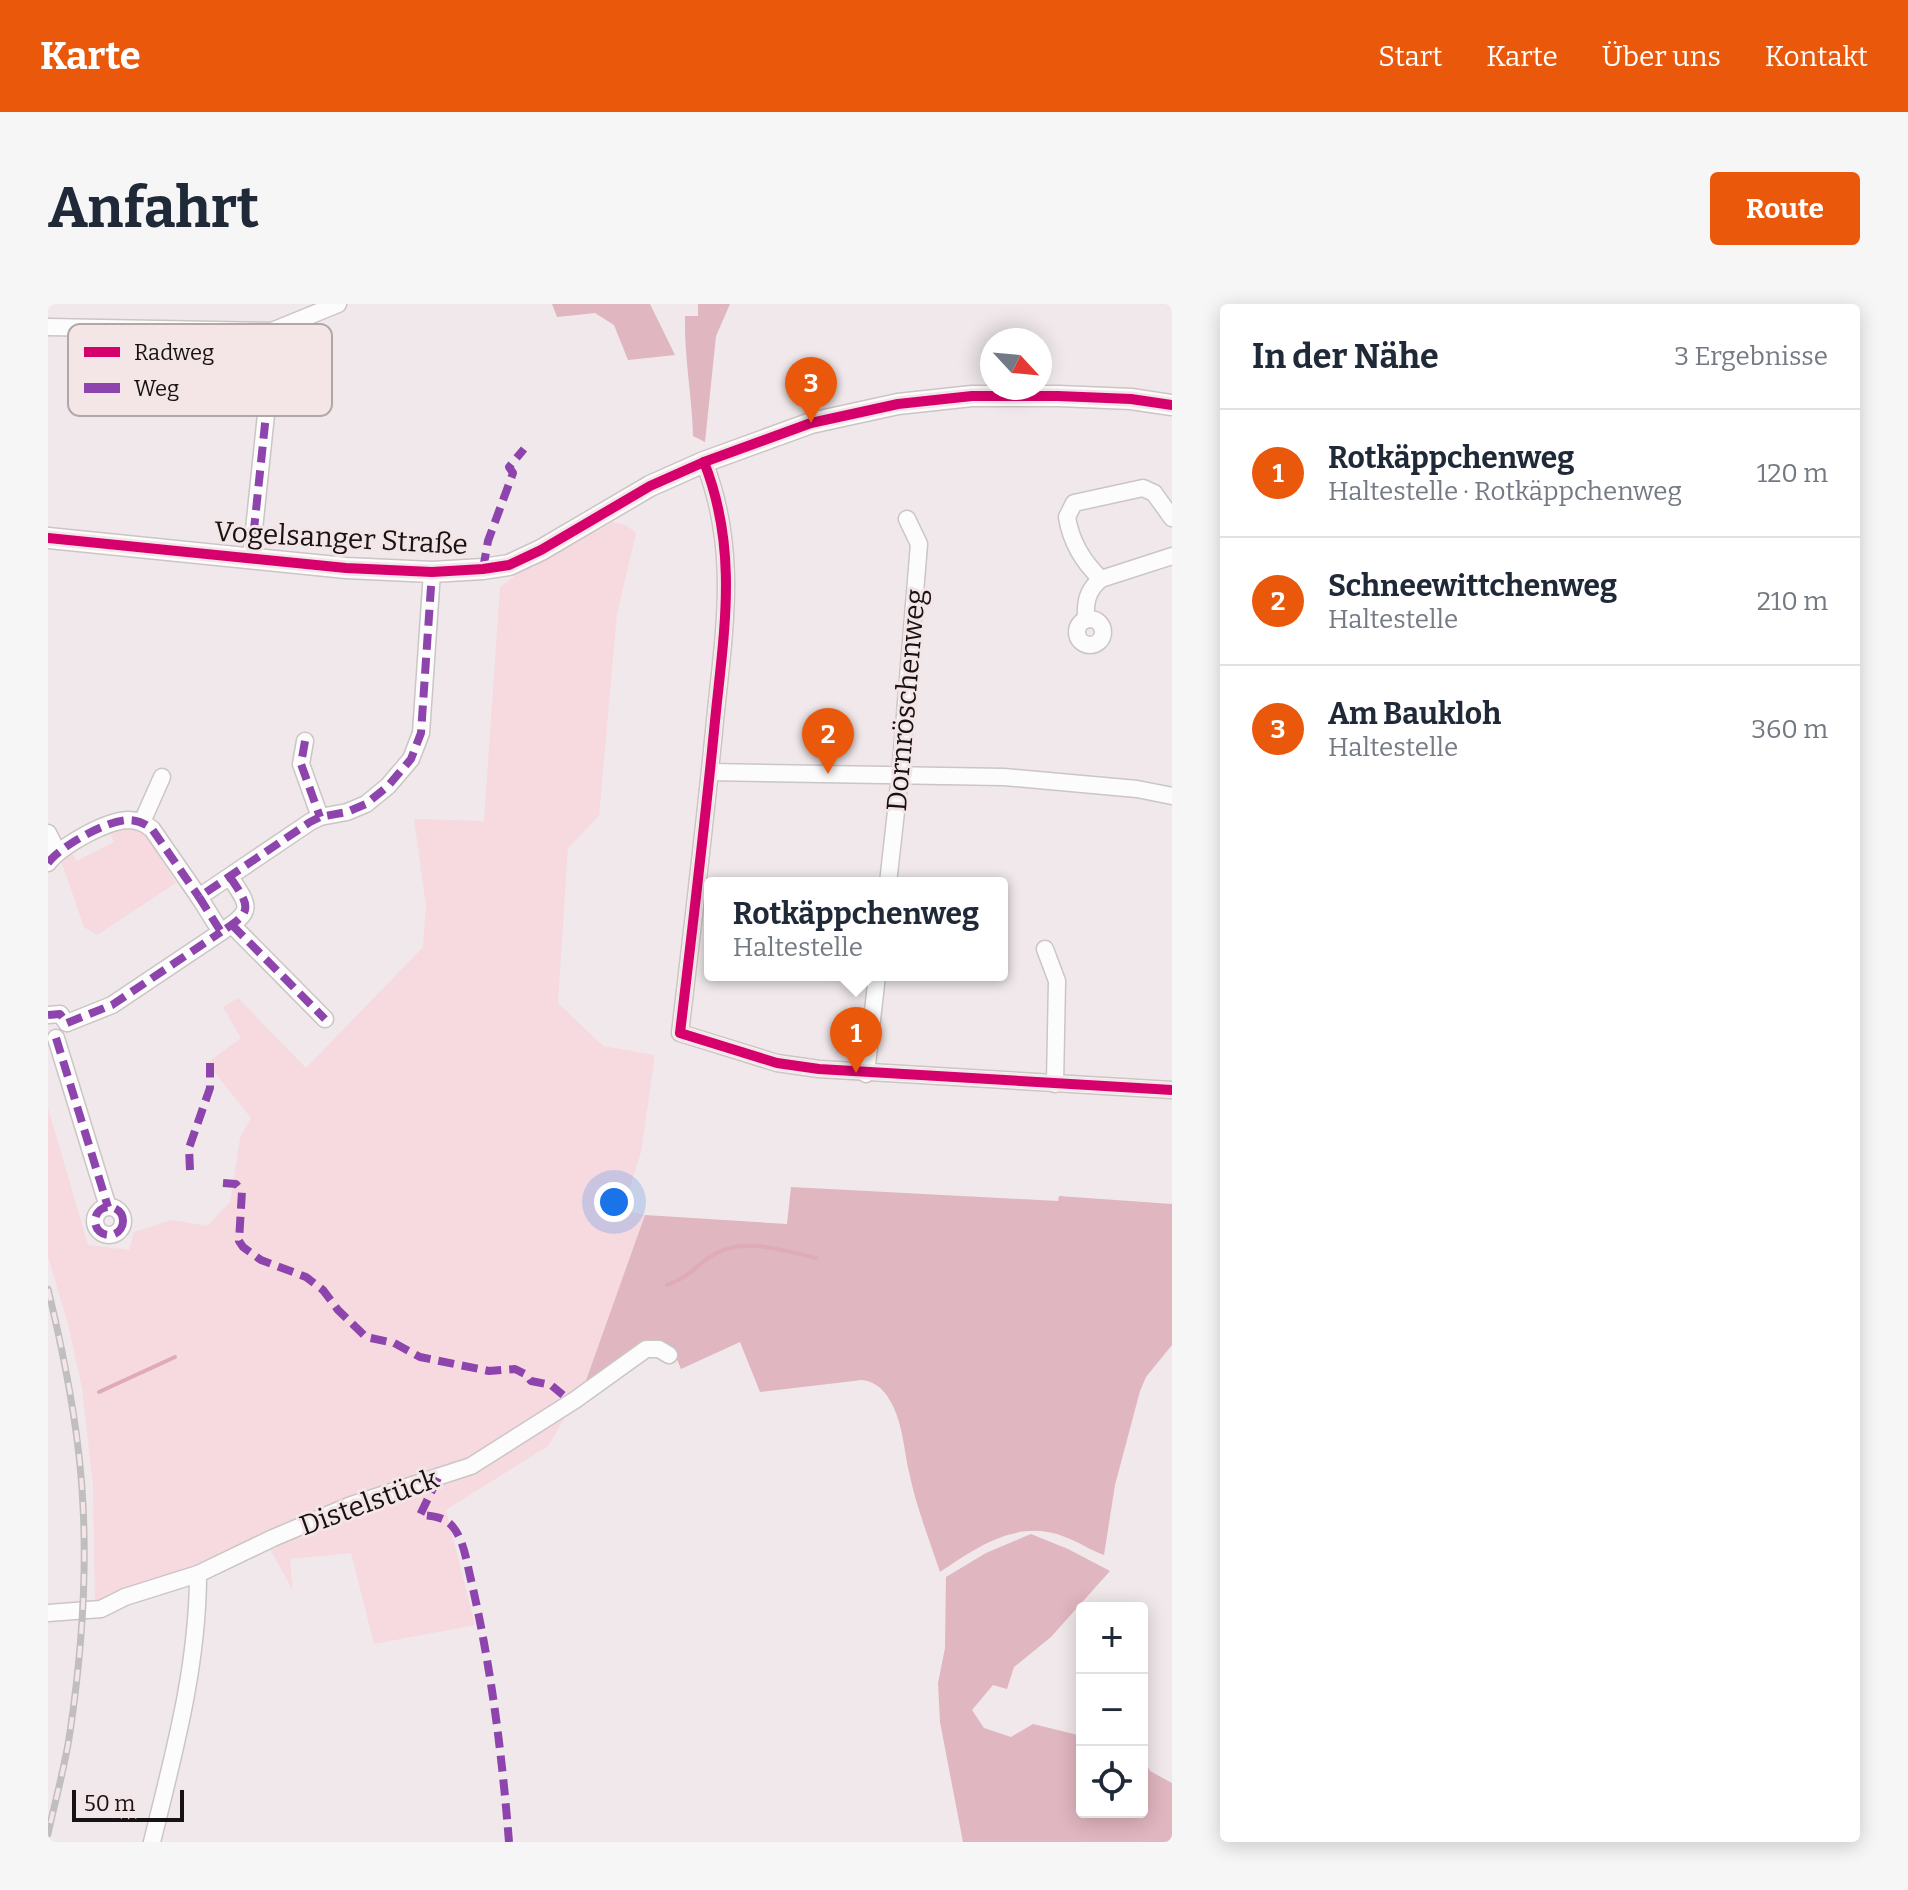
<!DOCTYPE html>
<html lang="de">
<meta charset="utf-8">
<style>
:root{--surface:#fff;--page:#f6f6f7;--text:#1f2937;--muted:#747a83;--line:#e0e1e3;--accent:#ea580c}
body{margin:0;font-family:Bitter,serif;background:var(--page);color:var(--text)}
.controls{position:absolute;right:24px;bottom:24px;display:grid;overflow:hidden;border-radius:8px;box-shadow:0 4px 20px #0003}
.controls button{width:72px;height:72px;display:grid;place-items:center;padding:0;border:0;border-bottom:2px solid var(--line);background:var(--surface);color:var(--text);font:40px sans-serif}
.compass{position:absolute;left:932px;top:24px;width:72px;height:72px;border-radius:50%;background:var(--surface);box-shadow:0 4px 20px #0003;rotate:116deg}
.scale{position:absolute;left:24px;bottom:20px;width:112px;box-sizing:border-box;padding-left:8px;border:4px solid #171213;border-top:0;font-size:22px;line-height:28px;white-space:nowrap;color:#171213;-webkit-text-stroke:6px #f4e5e7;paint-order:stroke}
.you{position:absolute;left:566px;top:898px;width:28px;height:28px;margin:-20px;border:6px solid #fff;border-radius:50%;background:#1a73e8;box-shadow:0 0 0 12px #1a73e833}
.badge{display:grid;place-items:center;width:52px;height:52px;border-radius:50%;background:var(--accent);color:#fff;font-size:26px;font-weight:700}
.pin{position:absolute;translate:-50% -66px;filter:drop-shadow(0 2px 4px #0008)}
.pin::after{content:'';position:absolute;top:42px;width:28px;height:24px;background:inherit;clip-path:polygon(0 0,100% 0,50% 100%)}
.popup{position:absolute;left:656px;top:573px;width:304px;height:104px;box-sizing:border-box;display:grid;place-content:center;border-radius:8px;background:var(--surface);filter:drop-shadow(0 2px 6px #0005);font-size:26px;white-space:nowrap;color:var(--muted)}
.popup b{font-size:30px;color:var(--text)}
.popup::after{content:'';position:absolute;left:50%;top:100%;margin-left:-16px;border:16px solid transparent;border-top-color:var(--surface)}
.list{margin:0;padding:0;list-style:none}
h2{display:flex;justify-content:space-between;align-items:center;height:104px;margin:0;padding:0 32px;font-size:34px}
h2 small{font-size:26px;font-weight:400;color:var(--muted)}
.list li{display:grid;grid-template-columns:52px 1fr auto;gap:24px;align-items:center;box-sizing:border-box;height:128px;padding:0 32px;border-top:2px solid var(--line)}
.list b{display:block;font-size:30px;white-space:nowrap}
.list p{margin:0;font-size:26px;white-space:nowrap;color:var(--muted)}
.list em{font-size:26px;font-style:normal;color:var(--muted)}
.icon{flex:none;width:44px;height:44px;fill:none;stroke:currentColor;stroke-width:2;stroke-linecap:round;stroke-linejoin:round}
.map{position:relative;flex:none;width:1124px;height:1538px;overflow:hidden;border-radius:8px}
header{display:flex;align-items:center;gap:48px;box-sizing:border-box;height:112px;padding:0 40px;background:var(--accent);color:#fff}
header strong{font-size:38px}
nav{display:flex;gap:44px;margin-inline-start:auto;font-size:28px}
.intro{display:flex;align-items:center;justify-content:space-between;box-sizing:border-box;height:192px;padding:0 48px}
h1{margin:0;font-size:56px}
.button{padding:20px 36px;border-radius:8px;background:var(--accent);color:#fff;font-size:28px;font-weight:700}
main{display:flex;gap:48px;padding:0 48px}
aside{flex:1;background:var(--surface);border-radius:8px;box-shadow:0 4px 20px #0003}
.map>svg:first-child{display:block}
.green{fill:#f6dae0}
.forest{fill:#e0b6c0}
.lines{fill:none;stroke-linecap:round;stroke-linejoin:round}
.stream{stroke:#deabb6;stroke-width:4}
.minor-casing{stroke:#cbc5c6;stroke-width:19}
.tertiary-casing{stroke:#cbc5c6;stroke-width:23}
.minor{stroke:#fdfcfc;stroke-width:16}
.tertiary{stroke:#fdfcfc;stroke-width:20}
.rail-casing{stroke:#c0bebf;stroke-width:7}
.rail{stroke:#f4e5e7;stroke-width:4;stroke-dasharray:12;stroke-linecap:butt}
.quiet{stroke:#8e44ad;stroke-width:8;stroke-dasharray:16 8;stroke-linecap:butt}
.cycleway-casing{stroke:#f4e5e7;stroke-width:15}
.cycleway{stroke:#d6006c;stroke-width:10}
.labels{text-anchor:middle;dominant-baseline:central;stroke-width:6;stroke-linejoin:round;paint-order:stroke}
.street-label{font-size:28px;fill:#171213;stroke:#f4e5e7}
.key{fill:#f4e5e7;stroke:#b2a6a7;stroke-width:2}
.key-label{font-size:22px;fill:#171213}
</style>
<header>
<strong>Karte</strong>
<nav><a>Start</a><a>Karte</a><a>Über uns</a><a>Kontakt</a></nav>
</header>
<div class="intro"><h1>Anfahrt</h1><a class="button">Route</a></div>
<main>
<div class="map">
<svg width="1124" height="1538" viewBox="0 0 1124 1538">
<rect width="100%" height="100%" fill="#f0e8ea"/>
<g class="green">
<polygon points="565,218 578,221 588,229 569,310 551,512 520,544 510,699 555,742 607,751 593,848 575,906 597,911 536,1082 500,1142 398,1206 427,1321 326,1340 303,1249 242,1255 245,1287 222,1245 211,1231 147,1263 47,1298 45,1182 34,1084 20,1020 0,953 0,804 40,941 81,946 86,928 124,916 159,922 182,898 192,834 203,814 159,759 193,734 175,703 190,694 258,764 375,643 378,602 366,515 436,517 452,283 472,268"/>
<polygon points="83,522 97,529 128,579 49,631 36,623 12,554 22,547 29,557 66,538 61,527"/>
</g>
<g class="forest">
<polygon points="504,0 602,0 627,51 580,56 566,21 547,9 509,13"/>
<path d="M650,0H682L668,32L657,138L645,132C644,92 636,53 637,12H650Z"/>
<path d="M743,883L1010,897L1011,892L1124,900V1041L1098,1073L1092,1087L1067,1181L1056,1251C1042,1246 1031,1238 1017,1233C970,1214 929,1243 892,1268C881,1235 868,1202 861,1168C856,1146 855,1123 845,1102C838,1088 830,1078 814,1076L712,1088L692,1038L633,1065L628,1053L614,1042L536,1082L597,911L739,920Z"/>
<polygon points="983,1230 1020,1245 1062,1267 1003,1333 966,1363 959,1385 945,1381 924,1406 936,1424 963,1433 985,1420 1034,1432 1034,1508 1094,1508 1094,1450 1102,1467 1124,1479 1124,1538 915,1538 892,1418 890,1379 897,1344 898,1273 938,1249"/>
</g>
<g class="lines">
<g class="stream">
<path d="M619,981C640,973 643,967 660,954C693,931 732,946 768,954"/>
<polyline points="51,1088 127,1053"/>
</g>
<defs>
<g id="minor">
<polyline points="0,23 224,27 290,0"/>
<path d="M656,158C692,249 675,332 666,427C656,528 644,628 632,729L729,759L771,765L1124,786"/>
<polyline points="203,254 224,53"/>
<path d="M1053,275C1035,258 1023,238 1019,213L1026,199L1095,184L1106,189L1124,214"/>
<circle cx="1042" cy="328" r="13"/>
<path d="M1038,316C1037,299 1039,286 1053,275L1124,252"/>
<polyline points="257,437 253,460 272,513"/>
<polyline points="662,468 956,473 1089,485 1124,492"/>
<polyline points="94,518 114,473"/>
<polyline points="0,529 9,547"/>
<path d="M0,559C13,542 57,517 80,516C90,516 96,519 104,525L151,593"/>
<path d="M182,573C203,604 205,607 173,628L151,593L262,518L272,513L299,508L318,500L340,482L363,455L373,429L384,268"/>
<polyline points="840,579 852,472 871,240 859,215"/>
<polyline points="184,621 277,715"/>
<polyline points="997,645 1009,677 1007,780"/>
<polyline points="0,711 12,710 19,719"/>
<polyline points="19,719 64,701 173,628"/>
<polyline points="8,734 60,903"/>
<polyline points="818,770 829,671"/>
<circle cx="61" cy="917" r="14"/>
<polyline points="0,1309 53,1305 77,1293 150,1270 225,1234 303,1201 423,1162 527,1096 598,1045 611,1045 621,1051"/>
<path d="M104,1538C126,1449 150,1362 150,1270"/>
</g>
<polyline id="tertiary" points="0,234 298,264 384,268 435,265 461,261 493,246 602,182 656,158 763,119 850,100 924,92 1010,92 1083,95 1124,101"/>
</defs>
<use href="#minor" class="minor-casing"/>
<use href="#tertiary" class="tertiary-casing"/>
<use href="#minor" class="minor"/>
<use href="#tertiary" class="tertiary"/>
<defs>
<path id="rail" d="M0,985C17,1055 32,1130 35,1202C39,1277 33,1354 22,1428C17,1463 7,1497 0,1530"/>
</defs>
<use href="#rail" class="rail-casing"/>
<use href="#rail" class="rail"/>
<g class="quiet">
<polyline points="203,254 224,53"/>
<polyline points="435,265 440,237 465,169 461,163 476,145"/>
<polyline points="257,437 253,460 272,513"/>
<path d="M0,559C13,542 57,517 80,516C90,516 96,519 104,525L151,593"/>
<path d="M182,573C203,604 205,607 173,628L151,593L262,518L272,513L299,508L318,500L340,482L363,455L373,429L384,268"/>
<polyline points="184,621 277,715"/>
<polyline points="0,711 12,710 19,719"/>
<polyline points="19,719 64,701 173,628"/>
<polyline points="8,734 60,903"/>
<polyline points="142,866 141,844 162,784 162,759"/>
<polyline points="175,879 188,880 194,887 191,937 195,943 213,956 258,973 275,986 290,1006 318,1033 346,1039 372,1053 441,1067 467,1065 479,1071 483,1077 503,1081 515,1091"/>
<circle cx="61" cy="917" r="14"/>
<path d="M390,1174L372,1211C385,1212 397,1213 405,1223C416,1236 419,1260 423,1276C443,1362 454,1450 461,1538"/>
</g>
<defs>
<g id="cycleway">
<path d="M656,158C692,249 675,332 666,427C656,528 644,628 632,729L729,759L771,765L1124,786"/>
<polyline points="0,234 298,264 384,268 435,265 461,261 493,246 602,182 656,158 763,119 850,100 924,92 1010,92 1083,95 1124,101"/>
</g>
</defs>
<use href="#cycleway" class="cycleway-casing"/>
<use href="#cycleway" class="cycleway"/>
</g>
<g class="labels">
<g class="street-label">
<text transform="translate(293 234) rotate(3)">Vogelsanger Straße</text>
<text transform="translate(858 396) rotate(-85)">Dornröschenweg</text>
<text transform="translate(321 1198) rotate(-20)">Distelstück</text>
</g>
</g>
<rect x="20" y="20" width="264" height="92" rx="12" class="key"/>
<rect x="36" y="43" width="36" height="10" fill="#d6006c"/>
<rect x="36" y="79" width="36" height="10" fill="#8e44ad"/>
<g class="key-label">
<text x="86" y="56">Radweg</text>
<text x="86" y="92">Weg</text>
</g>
</svg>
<div class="controls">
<button>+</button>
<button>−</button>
<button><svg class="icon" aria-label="locate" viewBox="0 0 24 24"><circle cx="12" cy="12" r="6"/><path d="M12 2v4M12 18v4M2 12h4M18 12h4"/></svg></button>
</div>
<svg class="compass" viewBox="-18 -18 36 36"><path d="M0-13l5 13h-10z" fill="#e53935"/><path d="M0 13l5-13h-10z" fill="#747a83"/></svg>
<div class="scale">50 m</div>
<div class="you"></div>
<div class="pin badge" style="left:808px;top:769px">1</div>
<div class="popup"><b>Rotkäppchenweg</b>Haltestelle</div>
<div class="pin badge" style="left:780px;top:470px">2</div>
<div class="pin badge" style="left:763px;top:119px">3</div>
</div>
<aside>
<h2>In der Nähe<small>3 Ergebnisse</small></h2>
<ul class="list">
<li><span class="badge">1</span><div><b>Rotkäppchenweg</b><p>Haltestelle · Rotkäppchenweg</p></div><em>120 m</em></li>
<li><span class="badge">2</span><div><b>Schneewittchenweg</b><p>Haltestelle</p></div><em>210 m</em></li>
<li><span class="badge">3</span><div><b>Am Baukloh</b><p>Haltestelle</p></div><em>360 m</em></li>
</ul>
</aside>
</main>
